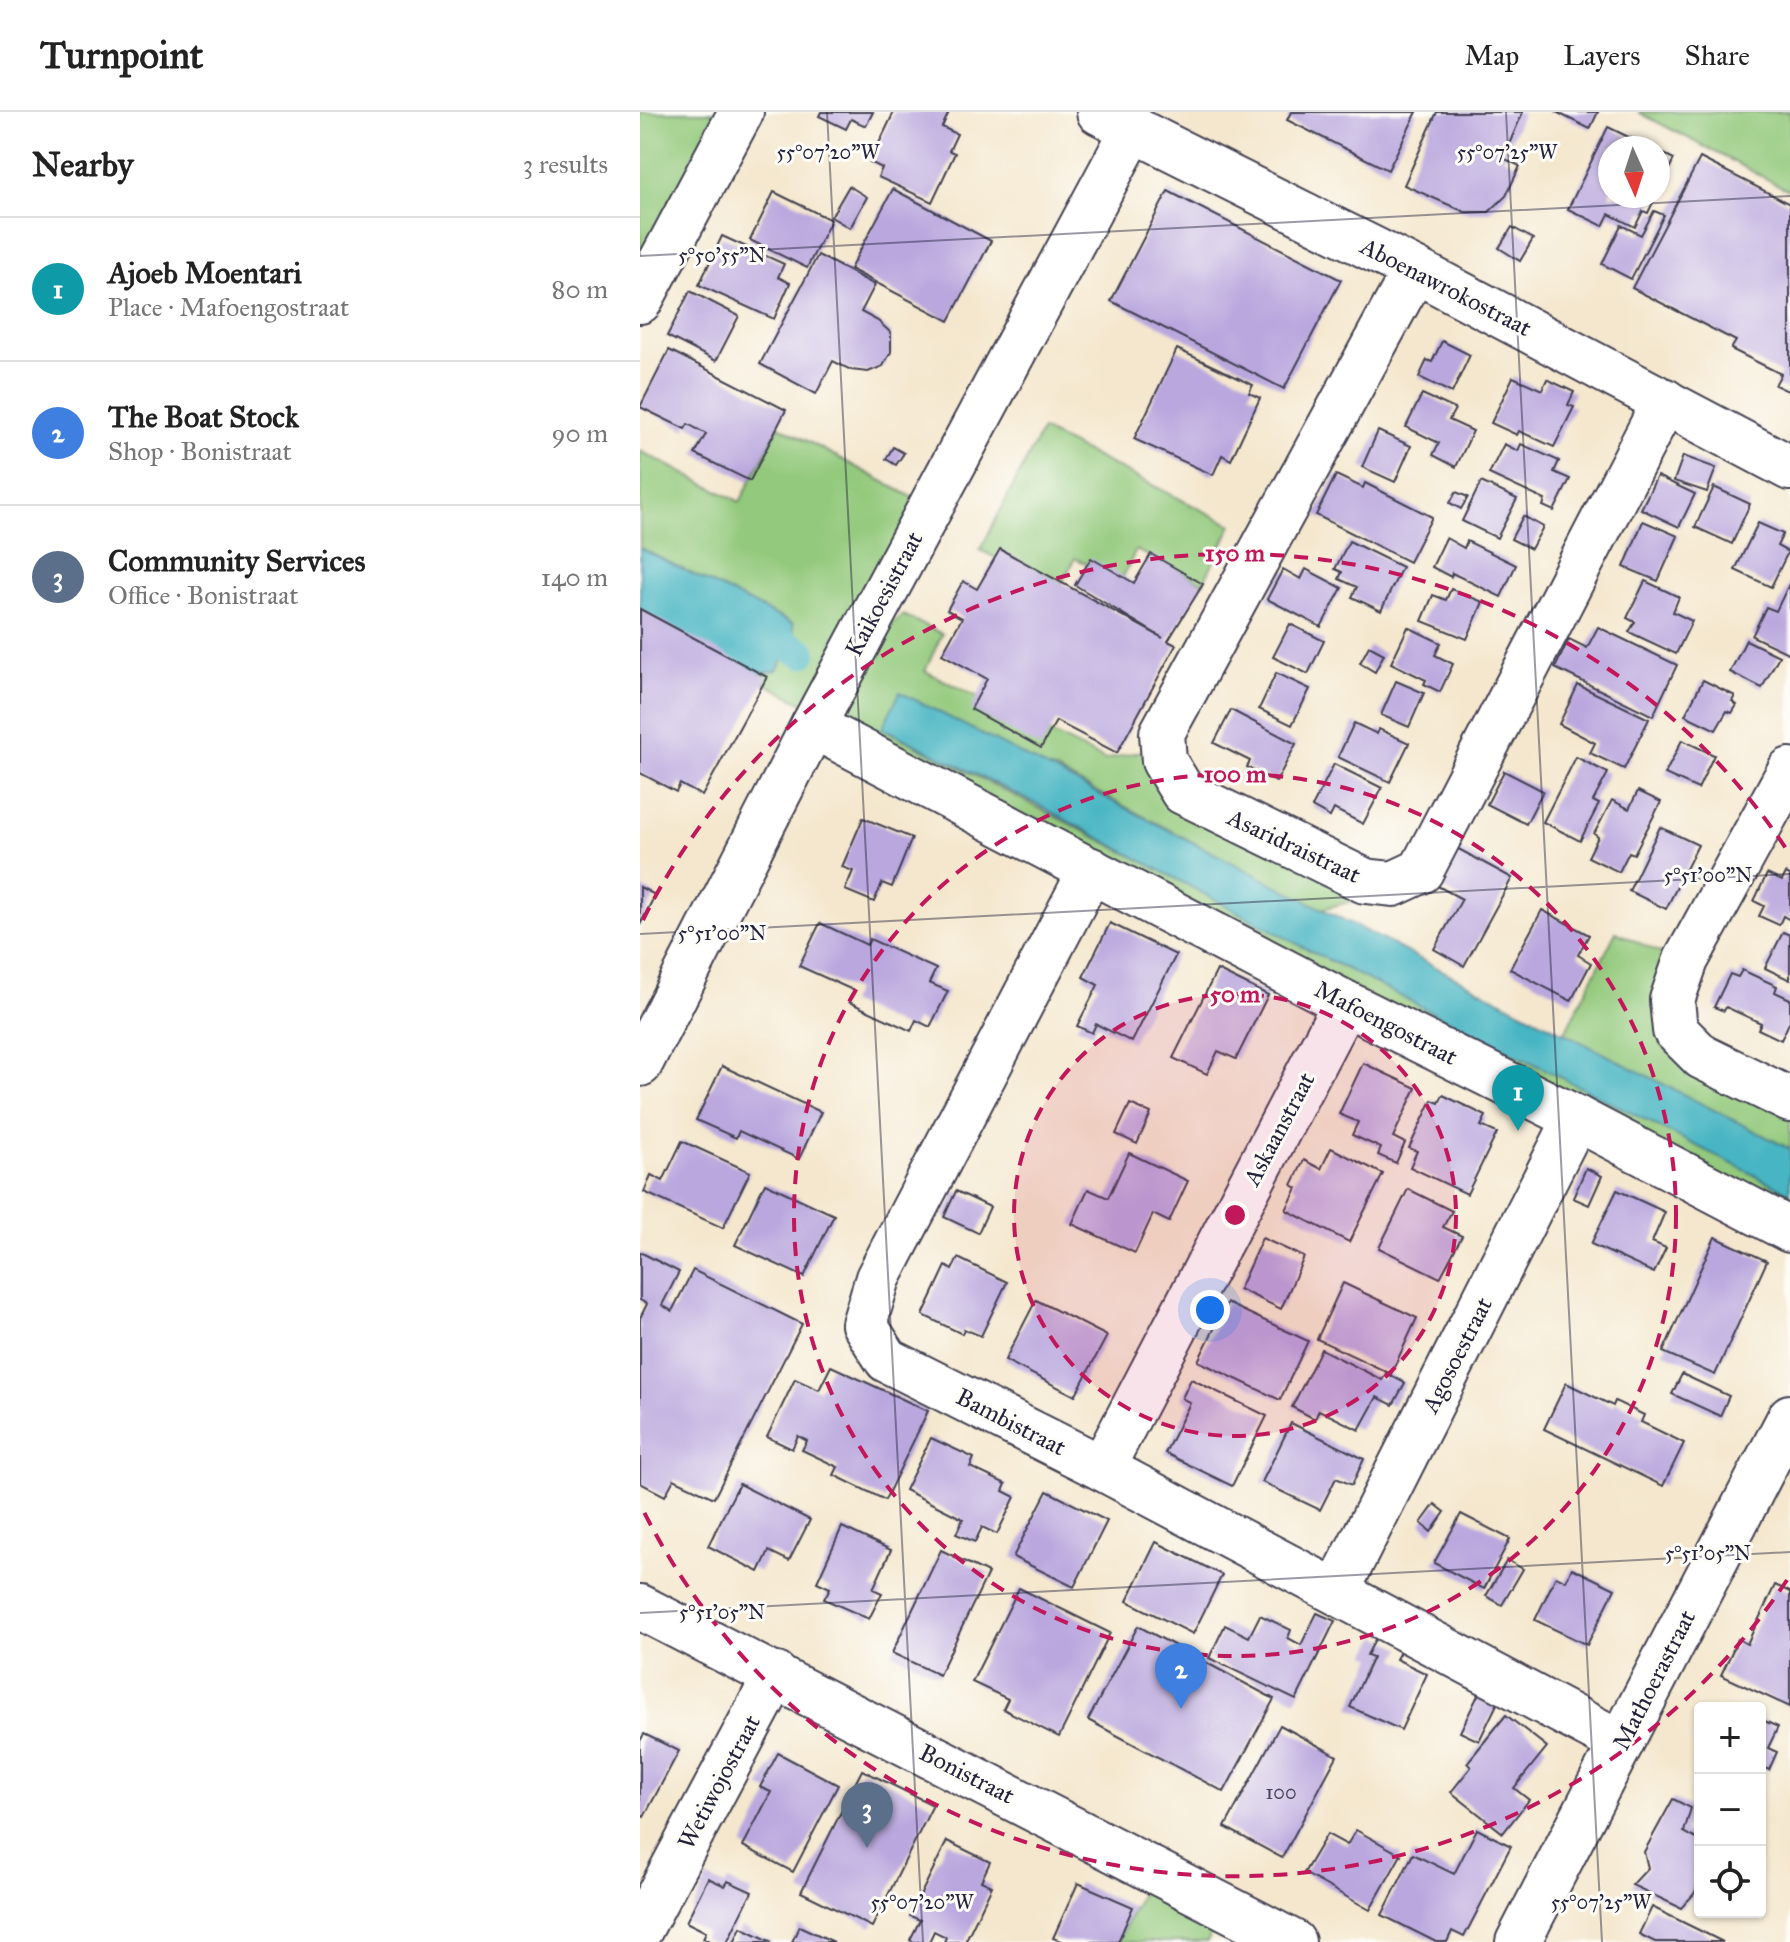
<!DOCTYPE html>
<meta charset="utf-8">
<style>
:root{--surface:#fff;--page:#f6f6f6;--text:#222;--muted:#767676;--line:#e0e0e0;--accent:#0b8043}
body{margin:0;font-family:"IM FELL Great Primer",serif;background:var(--page);color:var(--text)}
.controls{position:absolute;right:24px;bottom:24px;display:grid;overflow:hidden;border-radius:8px;box-shadow:0 2px 6px #0004}
.controls button{width:72px;height:72px;display:grid;place-items:center;padding:0;border:0;border-bottom:2px solid var(--line);background:var(--surface);color:var(--text);font:40px sans-serif}
.compass{position:absolute;left:958px;top:24px;width:72px;height:72px;border-radius:50%;background:var(--surface);box-shadow:0 2px 6px #0004;rotate:177deg}
.you{position:absolute;left:570px;top:1198px;width:28px;height:28px;margin:-20px;border:6px solid #fff;border-radius:50%;background:#1a73e8;box-shadow:0 0 0 12px #1a73e833}
.badge{display:grid;place-items:center;width:52px;height:52px;border-radius:50%;background:var(--accent);color:#fff;font-size:26px;font-weight:700}
.pin{position:absolute;translate:-50% -66px;filter:drop-shadow(0 2px 4px #0008)}
.pin::after{content:'';position:absolute;top:42px;width:28px;height:24px;background:inherit;clip-path:polygon(0 0,100% 0,50% 100%)}
.list{margin:0;padding:0;list-style:none}
h2{display:flex;justify-content:space-between;align-items:center;height:104px;margin:0;padding:0 32px;font-size:34px}
h2 small{font-size:26px;font-weight:400;color:var(--muted)}
.list li{display:grid;grid-template-columns:52px 1fr auto;gap:24px;align-items:center;box-sizing:border-box;height:144px;padding:0 32px;border-top:2px solid var(--line)}
.list b{display:block;font-size:30px;white-space:nowrap}
.list p{margin:0;font-size:26px;white-space:nowrap;color:var(--muted)}
.list em{font-size:26px;font-style:normal;color:var(--muted)}
.icon{flex:none;width:44px;height:44px;fill:none;stroke:currentColor;stroke-width:2;stroke-linecap:round;stroke-linejoin:round}
.map{position:relative;flex:none;width:1150px;height:1830px;overflow:hidden}
header{display:flex;align-items:center;gap:48px;box-sizing:border-box;height:112px;padding:0 40px;background:var(--surface);border-bottom:2px solid var(--line)}
header strong{font-size:38px}
nav{display:flex;gap:44px;margin-inline-start:auto;font-size:28px}
main{display:flex}
aside{flex:1;background:var(--surface)}
.map>svg:first-child{display:block}
.green{fill:#93c97b;stroke:#5a765b;stroke-width:2}
.water{fill:#47b5c3;stroke:#346c7f;stroke-width:2}
.lines{fill:none;stroke-linecap:round;stroke-linejoin:round}
.canal{stroke:#47b5c3;stroke-width:30}
.building{fill:#baa7de}
.minor-casing{stroke:#424051;stroke-width:48}
.minor{stroke:#fff;stroke-width:44}
.ticks{fill:none;stroke:#22223b;stroke-width:2;stroke-opacity:0.45}
.ring{fill:none;stroke:#c2185b;stroke-width:4;stroke-dasharray:14 10}
.labels{text-anchor:middle;dominant-baseline:central;stroke-width:6;stroke-linejoin:round;paint-order:stroke}
.number-label{font-size:20px;fill:#484364}
.street-label{font-size:24px;fill:#22223b;stroke:#fdfcf7}
.ticks-label{font-size:20px;text-anchor:middle;fill:#22223b;stroke:#fdfcf7;stroke-width:6;stroke-linejoin:round;paint-order:stroke}
.centre{fill:#c2185b;stroke:#fdfcf7;stroke-width:4}
.ring-label{font-size:24px;text-anchor:middle;font-weight:bold;fill:#c2185b;stroke:#fdfcf7;stroke-width:6;stroke-linejoin:round;paint-order:stroke}
</style>
<header>
<strong>Turnpoint</strong>
<nav><a>Map</a><a>Layers</a><a>Share</a></nav>
</header>
<main>
<aside>
<h2>Nearby<small>3 results</small></h2>
<ul class="list">
<li><span class="badge" style="background:#0f9aa8">1</span><div><b>Ajoeb Moentari</b><p>Place · Mafoengostraat</p></div><em>80 m</em></li>
<li><span class="badge" style="background:#3f7fe0">2</span><div><b>The Boat Stock</b><p>Shop · Bonistraat</p></div><em>90 m</em></li>
<li><span class="badge" style="background:#5c6f8a">3</span><div><b>Community Services</b><p>Office · Bonistraat</p></div><em>140 m</em></li>
</ul>
</aside>
<div class="map">
<svg width="1150" height="1830" viewBox="0 0 1150 1830">
<rect width="100%" height="100%" fill="#fdfcf7"/>
<filter id="ink" filterUnits="userSpaceOnUse"><feTurbulence type="fractalNoise" baseFrequency=".0125" numOctaves="2"/><feDisplacementMap in="SourceGraphic" scale="16" xChannelSelector="R" yChannelSelector="G"/><feConvolveMatrix kernelMatrix="1 2 1 2 8 2 1 2 1" color-interpolation-filters="sRGB"/></filter>
<filter id="wash" filterUnits="userSpaceOnUse"><feTurbulence type="fractalNoise" baseFrequency=".006" numOctaves="4" result="noise"/><feDisplacementMap in="SourceGraphic" scale="32" xChannelSelector="R" yChannelSelector="G"/><feGaussianBlur stdDeviation="1.8" result="paint"/><feColorMatrix in="noise" values="0 0 0 0 0 0 0 0 0 0 0 0 0 0 0 0 0 1.4 0 .05"/><feComposite in="paint" operator="in"/></filter>
<g filter="url(#wash)">
<rect width="100%" height="100%" fill="#f4e7cd"/>
<g class="green">
<polygon points="0,0 82,0 0,152"/>
<polygon points="998,0 1150,0 1150,79"/>
<polygon points="139,314 278,388 173,596 0,508 0,501 153,512 0,436 0,339 100,390"/>
<polygon points="402,318 592,413 563,471 496,438 481,469 435,446 419,477 340,438"/>
<polygon points="263,503 302,522 285,559 465,648 506,638 730,785 681,797 415,658 242,616 1150,1081 1150,1102 216,619 210,602 212,586 250,514"/>
<polygon points="976,820 1023,842 1031,850 1017,887 1150,1000 1150,1037 924,922"/>
<polygon points="503,1777 574,1816 567,1830 478,1830"/>
</g>
<g class="water">
<polygon points="0,436 153,512 154,527 137,558 119,562 0,501"/>
<polygon points="260,580 1150,1037 1150,1081 663,835 398,693 242,616"/>
</g>
<g class="lines">
<polyline class="canal" points="114,516 162,541"/>
</g>
<g id="blocks">
<g class="building">
<polygon points="181,0 233,0 226,14 211,7 206,17 179,4"/>
<polygon points="254,0 309,0 302,15 317,22 309,39 315,41 292,90 238,65 242,56 230,50"/>
<polygon points="651,0 777,0 748,58 647,8"/>
<polygon points="797,0 883,0 863,46 880,54 866,84 849,100 825,100 764,73"/>
<polygon points="916,0 958,0 950,17"/>
<polygon points="968,15 1011,36 970,36 970,84 1016,84 1008,101 1003,99 995,115 969,102 963,114 928,97"/>
<polygon points="1018,39 1034,47 1018,80"/>
<polygon points="1060,46 1150,92 1150,280 1135,273 1141,262 1091,237 1096,229 992,176"/>
<polygon points="209,74 227,85 210,116 191,105"/>
<polygon points="253,77 351,129 309,209 210,157"/>
<polygon points="528,79 701,168 644,277 471,189"/>
<polygon points="134,80 191,108 167,156 110,128"/>
<polygon points="1014,99 1024,103 991,167 962,152 981,113 1001,123"/>
<polygon points="872,115 893,127 880,149 859,136"/>
<polygon points="82,124 144,152 138,165 150,171 134,207 59,173"/>
<polygon points="178,143 235,173 221,200 238,209 251,221 251,240 243,254 228,260 211,258 193,249 176,282 120,252"/>
<polygon points="50,179 99,204 76,249 27,224"/>
<polygon points="802,229 830,243 812,281 779,265 787,248 792,250"/>
<polygon points="537,237 613,273 609,281 620,286 591,348 582,343 573,363 494,327"/>
<polygon points="29,238 146,298 110,369 55,342 66,322 48,312 45,317 0,295"/>
<polygon points="873,265 902,278 907,267 934,280 928,293 934,295 914,335 879,319 877,323 851,311"/>
<polygon points="782,282 815,297 809,308 833,319 816,355 793,343 799,331 766,315"/>
<polygon points="738,319 771,334 755,370 722,355"/>
<polygon points="864,332 878,339 881,332 919,349 914,360 930,367 914,399 903,394 905,388 849,362"/>
<polygon points="253,335 264,341 256,353 246,347"/>
<polygon points="1043,344 1076,356 1067,380 1034,369"/>
<polygon points="696,363 723,376 725,371 792,405 769,450 676,403"/>
<polygon points="1017,364 1055,382 1039,415 1001,397"/>
<polygon points="841,370 877,387 857,426 822,409"/>
<polygon points="1074,375 1110,392 1092,432 1055,415"/>
<polygon points="816,380 828,385 821,397 810,391"/>
<polygon points="883,404 903,415 891,437 871,427"/>
<polygon points="1003,409 1038,424 1018,469 984,455"/>
<polygon points="1118,411 1143,422 1137,434 1148,440 1131,475 1095,458"/>
<polygon points="806,426 824,436 827,429 876,453 861,485 812,461 811,465 792,455"/>
<polygon points="709,429 762,455 741,499 712,485 717,475 699,467 702,460 695,457"/>
<polygon points="360,437 523,526 435,473 451,446 494,471 511,442 563,472 528,529 536,533 477,641 416,609 401,636 331,597 347,567 302,542 322,506 307,498 323,469 337,477"/>
<polygon points="643,457 661,467 666,457 702,476 681,515 627,487"/>
<polygon points="1005,469 1039,485 1033,500 1052,509 1036,542 989,520 995,510 987,506"/>
<polygon points="1150,470 1150,542 1112,524 1126,495 1136,499"/>
<polygon points="811,477 843,490 827,527 782,509 793,483 806,488"/>
<polygon points="0,497 127,565 62,684 40,672 36,680 0,661"/>
<polygon points="650,512 684,529 668,562 633,545"/>
<polygon points="768,515 801,531 795,543 813,552 800,580 784,572 786,568 751,551"/>
<polygon points="958,515 1037,553 1013,604 915,556 929,527 947,536"/>
<polygon points="1106,528 1139,544 1122,576 1090,560"/>
<polygon points="729,534 744,542 735,560 720,551"/>
<polygon points="636,561 670,577 652,613 619,597"/>
<polygon points="1063,568 1095,584 1092,589 1097,593 1092,601 1087,599 1076,618 1045,603"/>
<polygon points="756,569 784,581 769,615 741,603"/>
<polygon points="938,573 1009,607 984,657 950,641 955,631 919,612"/>
<polygon points="591,598 656,632 636,670 607,655 610,649 574,631"/>
<polygon points="714,611 737,622 739,617 769,631 750,670 698,645"/>
<polygon points="1042,628 1074,643 1058,677 1025,662"/>
<polygon points="936,645 968,661 953,689 959,692 940,729 903,710"/>
<polygon points="694,652 742,676 723,712 694,697 690,705 672,695"/>
<polygon points="864,659 903,679 886,712 847,692"/>
<polygon points="998,679 1021,690 994,742 989,740 979,760 948,745 958,725 954,722 972,688 989,697"/>
<polygon points="223,706 272,726 252,775 242,771 234,790 205,778 213,759 202,755"/>
<polygon points="1020,715 1058,733 1026,797 989,779"/>
<polygon points="813,734 872,766 824,854 794,837 822,787 792,771"/>
<polygon points="1146,761 1150,763 1150,808 1143,804 1139,813 1119,804 1124,794 1114,789 1127,762 1142,769"/>
<polygon points="0,775 15,783 0,813"/>
<polygon points="902,798 949,823 938,843 951,851 931,889 870,857"/>
<polygon points="180,811 227,833 230,827 296,857 289,871 308,879 290,915 276,908 271,919 209,890 215,879 159,854"/>
<polygon points="470,811 536,843 492,930 456,912 452,921 437,914 458,873 443,865"/>
<polygon points="1143,820 1150,823 1150,868 1125,856"/>
<polygon points="577,858 628,883 596,947 578,939 567,962 533,946"/>
<polygon points="1102,858 1137,874 1135,880 1150,887 1150,909 1141,928 1118,917 1121,911 1086,895 1084,899 1074,895 1090,862 1098,865"/>
<polygon points="723,951 776,976 753,1025 765,1031 756,1051 738,1043 741,1036 712,1023 718,1010 699,1002"/>
<polygon points="82,954 181,1000 159,1047 99,1019 96,1026 56,1008"/>
<polygon points="803,983 846,1004 841,1014 857,1021 827,1082 770,1055 777,1039 769,1036 792,988 799,991"/>
<polygon points="490,992 511,1001 497,1032 476,1022"/>
<polygon points="42,1029 110,1060 83,1116 4,1080 11,1063 23,1069"/>
<polygon points="691,1036 743,1062 709,1130 646,1098 657,1076 652,1073 664,1048 681,1057"/>
<polygon points="489,1041 548,1069 529,1110 513,1102 495,1141 432,1112 448,1077 468,1086"/>
<polygon points="946,1056 962,1064 949,1093 933,1086"/>
<polygon points="125,1071 194,1103 164,1165 95,1133"/>
<polygon points="768,1077 812,1099 803,1115 822,1124 800,1166 739,1136"/>
<polygon points="977,1078 1025,1100 1012,1130 1026,1136 1014,1161 951,1132"/>
<polygon points="316,1079 350,1095 338,1121 304,1105"/>
<polygon points="1075,1125 1127,1149 1075,1263 1023,1240"/>
<polygon points="622,1126 664,1145 641,1197 599,1177"/>
<polygon points="0,1140 39,1160 22,1193 32,1199 53,1158 162,1212 74,1386 34,1367 25,1384 0,1371 0,1206 7,1192 0,1188"/>
<polygon points="318,1146 367,1170 341,1224 324,1217 322,1222 283,1203 306,1154 312,1158"/>
<polygon points="703,1171 777,1206 751,1262 677,1227"/>
<polygon points="396,1188 467,1224 435,1284 365,1248"/>
<polygon points="587,1191 668,1229 640,1288 558,1249"/>
<polygon points="681,1237 742,1268 746,1261 765,1271 753,1293 737,1285 719,1318 679,1298 675,1307 652,1295"/>
<polygon points="191,1254 288,1299 245,1388 194,1363 198,1355 162,1338 167,1329 158,1324 152,1337 127,1325 155,1267 179,1278"/>
<polygon points="1042,1262 1089,1284 1080,1304 1032,1282"/>
<polygon points="551,1267 627,1304 592,1374 525,1341 550,1291 542,1286"/>
<polygon points="926,1271 973,1294 975,1289 1004,1303 1001,1310 1044,1331 1023,1374 904,1317"/>
<polygon points="651,1311 724,1347 712,1373 696,1366 680,1398 622,1370"/>
<polygon points="291,1326 334,1346 330,1355 366,1372 363,1379 375,1385 357,1422 342,1415 335,1430 316,1422 323,1407 265,1378"/>
<polygon points="99,1372 170,1408 149,1449 129,1439 119,1460 68,1434"/>
<polygon points="407,1379 467,1409 434,1475 373,1445"/>
<polygon points="795,1392 805,1400 791,1420 781,1411"/>
<polygon points="821,1402 870,1427 844,1477 794,1451"/>
<polygon points="202,1415 251,1438 233,1477 242,1481 229,1507 184,1487 190,1476 177,1470"/>
<polygon points="516,1430 582,1463 553,1522 487,1489"/>
<polygon points="301,1438 348,1461 299,1563 252,1541"/>
<polygon points="867,1448 883,1457 862,1493 846,1484"/>
<polygon points="932,1456 975,1477 947,1533 895,1508 916,1464 926,1469"/>
<polygon points="1135,1473 1150,1480 1150,1595 1081,1563 1098,1527 1107,1532"/>
<polygon points="379,1476 470,1521 419,1625 363,1597 368,1587 332,1570"/>
<polygon points="677,1501 695,1509 656,1588 569,1546 585,1513 609,1525 620,1503 651,1518 648,1526 661,1533"/>
<polygon points="498,1514 634,1587 584,1680 448,1608"/>
<polygon points="737,1524 762,1536 756,1547 787,1562 761,1618 710,1595 733,1545 727,1543"/>
<polygon points="840,1579 859,1588 839,1629 820,1620"/>
<polygon points="866,1603 907,1635 874,1676 889,1688 863,1721 811,1680 831,1655 827,1651"/>
<polygon points="1120,1607 1138,1615 1128,1636 1137,1640 1129,1658 1120,1654"/>
<polygon points="640,1613 697,1644 642,1746 585,1715"/>
<polygon points="4,1622 39,1639 4,1705 0,1703 0,1629"/>
<polygon points="138,1641 198,1673 153,1760 103,1734 131,1680 120,1675"/>
<polygon points="222,1658 293,1693 232,1815 161,1780"/>
<polygon points="1033,1687 1051,1696 1044,1720 1060,1729 1060,1770 1054,1782 1041,1796 992,1773 1008,1756 1004,1740"/>
<polygon points="837,1717 871,1734 824,1825 812,1819 807,1830 796,1830 742,1803 773,1742 814,1762"/>
<polygon points="716,1718 761,1743 730,1798 664,1761 687,1722 707,1733"/>
<polygon points="307,1729 350,1750 341,1769 352,1774 325,1830 304,1830 306,1825 294,1819 289,1830 273,1830 270,1828 280,1808 270,1804"/>
<polygon points="68,1766 85,1774 88,1769 112,1780 87,1830 72,1830 63,1826 66,1820 46,1810"/>
<polygon points="438,1771 493,1795 478,1830 423,1830 413,1826"/>
<polygon points="1012,1795 1083,1830 1015,1830 999,1822"/>
<polygon points="159,1814 194,1830 152,1830"/>
<polygon points="101,1815 132,1830 94,1830"/>
</g>
</g>
</g>
<g filter="url(#ink)">
<use href="#blocks" fill-opacity="0" stroke="#424051" stroke-width="2"/>
<g class="lines">
<defs>
<g id="minor">
<polyline points="459,0 775,158 1150,356"/>
<polyline points="775,158 522,621 524,649 543,680 725,769 753,772 781,759 1025,289"/>
<polyline points="0,189 101,0"/>
<polyline points="173,614 705,891 936,1006 1150,1118"/>
<polyline points="1150,658 1046,848 1032,888 1035,918 1062,945 1150,988"/>
<polyline points="451,758 238,1166 224,1212 247,1248 462,1356 981,1631"/>
<polyline points="0,952 173,614 494,16"/>
<polyline points="462,1356 705,891"/>
<polyline points="697,1479 936,1006"/>
<polyline points="0,1495 653,1830"/>
<polyline points="0,1818 136,1563"/>
<polyline points="878,1830 1150,1305"/>
</g>
</defs>
<use href="#minor" class="minor-casing"/>
<use href="#minor" class="minor"/>
</g>
</g>
<path class="ticks" d="M187,0L283,1830M866,0L962,1830M0,144L1150,84M0,822L1150,762M0,1501L1150,1440"/>
<circle cx="595" cy="1103" r="221" fill="#c2185b" fill-opacity=".12"/>
<g class="ring">
<circle cx="595" cy="1103" r="221"/>
<circle cx="595" cy="1103" r="441"/>
<path d="M1147 1468A662 662 0 0 1 3 1398M3 808A662 662 0 0 1 1147 738"/>
</g>
<g class="labels">
<g class="number-label">
<text x="641" y="1680">100</text>
</g>
<g class="street-label">
<text transform="translate(806 175) rotate(27)">Aboenawrokostraat</text>
<text transform="translate(244 482) rotate(-62)">Kaikoesistraat</text>
<text transform="translate(654 734) rotate(25)">Asaridraistraat</text>
<text transform="translate(746 911) rotate(27)">Mafoengostraat</text>
<text transform="translate(639 1017) rotate(-62)">Askaanstraat</text>
<text transform="translate(817 1243) rotate(-63)">Agosoestraat</text>
<text transform="translate(371 1310) rotate(27)">Bambistraat</text>
<text transform="translate(1014 1568) rotate(-63)">Mathoerastraat</text>
<text transform="translate(327 1662) rotate(27)">Bonistraat</text>
<text transform="translate(79 1670) rotate(-62)">Wetiwojostraat</text>
</g>
</g>
<g class="ticks-label">
<text x="188" y="47">55°07'20"W</text>
<text x="867" y="47">55°07'25"W</text>
<text x="82" y="150">5°50'55"N</text>
<text x="1068" y="770">5°51'00"N</text>
<text x="82" y="828">5°51'00"N</text>
<text x="1068" y="1448">5°51'05"N</text>
<text x="82" y="1507">5°51'05"N</text>
<text x="282" y="1797">55°07'20"W</text>
<text x="961" y="1797">55°07'25"W</text>
</g>
<circle cx="595" cy="1103" r="12" class="centre"/>
<g class="ring-label">
<text x="595" y="449">150 m</text>
<text x="595" y="670">100 m</text>
<text x="595" y="890">50 m</text>
</g>
</svg>
<div class="controls">
<button>+</button>
<button>−</button>
<button><svg class="icon" aria-label="locate" viewBox="0 0 24 24"><circle cx="12" cy="12" r="6"/><path d="M12 2v4M12 18v4M2 12h4M18 12h4"/></svg></button>
</div>
<svg class="compass" viewBox="-18 -18 36 36"><path d="M0-13l5 13h-10z" fill="#e53935"/><path d="M0 13l5-13h-10z" fill="#767676"/></svg>
<div class="you"></div>
<div class="pin badge" style="left:878px;top:1019px;background:#0f9aa8">1</div>
<div class="pin badge" style="left:541px;top:1597px;background:#3f7fe0">2</div>
<div class="pin badge" style="left:227px;top:1736px;background:#5c6f8a">3</div>
</div>
</main>
